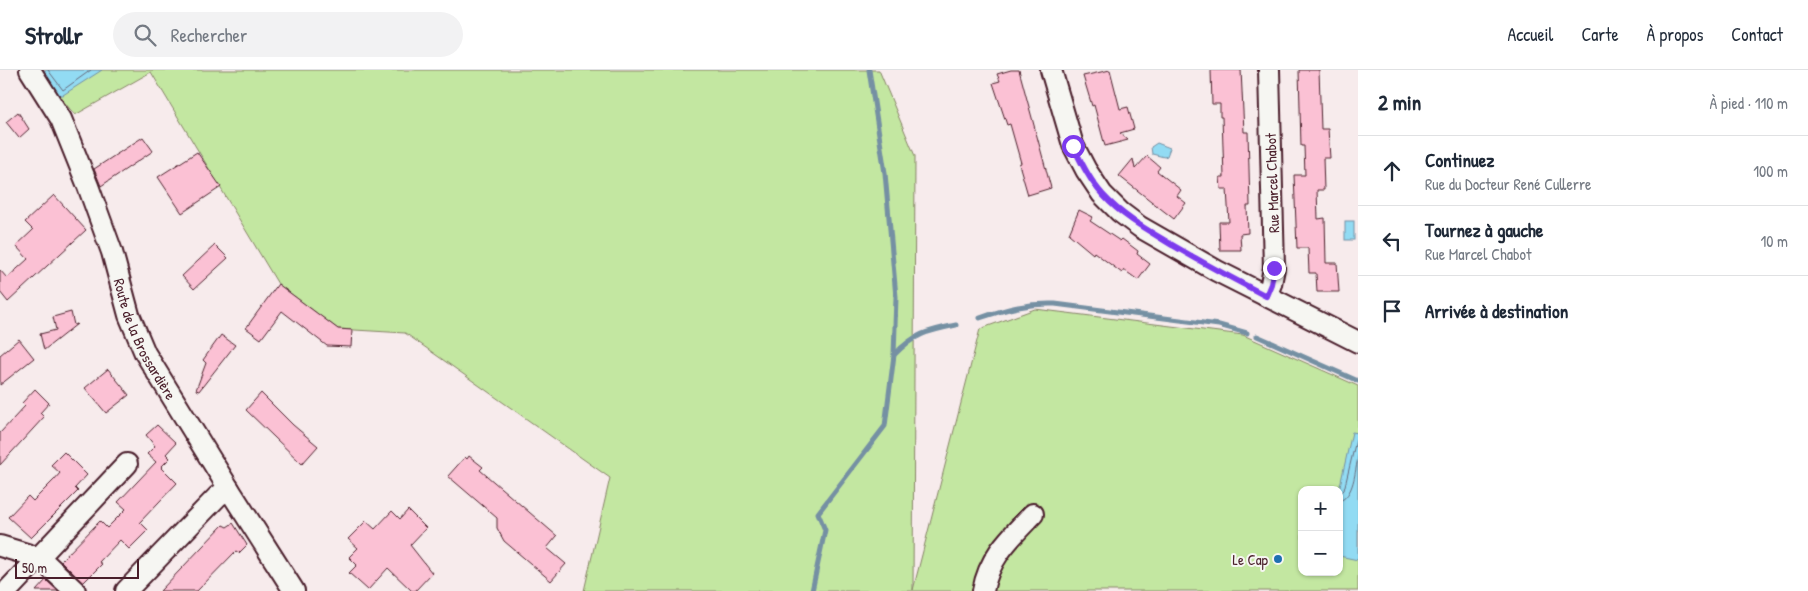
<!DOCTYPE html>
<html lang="fr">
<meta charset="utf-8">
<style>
:root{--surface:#fff;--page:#f2f2f3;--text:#1f2937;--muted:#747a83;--line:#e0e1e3}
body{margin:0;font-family:"Patrick Hand",sans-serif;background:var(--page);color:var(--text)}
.controls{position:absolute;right:15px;bottom:15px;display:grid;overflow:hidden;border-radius:10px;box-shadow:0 1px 4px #0004}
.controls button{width:45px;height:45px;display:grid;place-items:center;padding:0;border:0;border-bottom:1px solid var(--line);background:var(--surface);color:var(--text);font:25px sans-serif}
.scale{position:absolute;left:15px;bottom:12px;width:124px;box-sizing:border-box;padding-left:5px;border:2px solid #4a1f2b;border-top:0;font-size:14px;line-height:18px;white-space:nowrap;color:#4a1f2b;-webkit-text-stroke:4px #f6f6f2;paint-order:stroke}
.stop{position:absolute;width:15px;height:15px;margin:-11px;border:4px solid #7c3aed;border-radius:50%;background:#fff}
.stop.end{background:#7c3aed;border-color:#fff;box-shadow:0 1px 5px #0008}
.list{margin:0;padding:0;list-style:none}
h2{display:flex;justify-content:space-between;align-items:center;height:65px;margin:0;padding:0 20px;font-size:21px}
h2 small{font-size:16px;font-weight:400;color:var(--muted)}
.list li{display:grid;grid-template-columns:32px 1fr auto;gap:15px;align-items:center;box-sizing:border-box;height:70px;padding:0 20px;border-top:1px solid var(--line)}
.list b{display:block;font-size:19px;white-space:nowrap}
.list p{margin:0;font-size:16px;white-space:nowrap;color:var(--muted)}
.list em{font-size:16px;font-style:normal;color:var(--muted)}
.icon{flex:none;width:28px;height:28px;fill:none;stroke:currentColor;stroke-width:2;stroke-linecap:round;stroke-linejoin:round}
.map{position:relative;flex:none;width:1358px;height:521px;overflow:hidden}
header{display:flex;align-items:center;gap:30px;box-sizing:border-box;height:70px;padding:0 25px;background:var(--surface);border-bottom:1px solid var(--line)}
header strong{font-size:24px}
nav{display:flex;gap:28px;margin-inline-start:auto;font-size:18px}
.search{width:350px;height:45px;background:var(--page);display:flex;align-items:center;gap:12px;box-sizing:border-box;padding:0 18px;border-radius:28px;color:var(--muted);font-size:19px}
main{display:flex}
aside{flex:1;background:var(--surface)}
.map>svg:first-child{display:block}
.green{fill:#c3e7a1;stroke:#868366;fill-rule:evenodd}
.water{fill:#92dbf3;stroke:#7590a3}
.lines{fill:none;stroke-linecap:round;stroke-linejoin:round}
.shore{stroke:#676a7b;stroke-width:1}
.stream{stroke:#7590a3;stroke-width:5}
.building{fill:#fbc1d4;stroke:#4a1f2b}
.minor-casing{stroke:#4a1f2b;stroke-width:24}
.minor{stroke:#f6f6f2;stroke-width:20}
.route{stroke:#7c3aed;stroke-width:6}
.poi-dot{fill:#1f6fb2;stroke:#f6f6f2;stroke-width:2}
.labels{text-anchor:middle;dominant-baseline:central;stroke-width:4;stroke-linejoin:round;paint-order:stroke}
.street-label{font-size:15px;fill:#4a1f2b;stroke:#f6f6f2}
.poi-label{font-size:15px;fill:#4a1f2b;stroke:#f6f6f2;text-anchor:end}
</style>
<header>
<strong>Strollr</strong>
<div class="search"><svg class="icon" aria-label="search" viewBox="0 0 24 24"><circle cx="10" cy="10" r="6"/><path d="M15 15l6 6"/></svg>Rechercher</div>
<nav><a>Accueil</a><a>Carte</a><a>À propos</a><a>Contact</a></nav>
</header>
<main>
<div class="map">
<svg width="1358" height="521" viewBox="0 0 1358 521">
<rect width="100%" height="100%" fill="#f7ebec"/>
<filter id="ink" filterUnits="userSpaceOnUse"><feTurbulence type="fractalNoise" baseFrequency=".02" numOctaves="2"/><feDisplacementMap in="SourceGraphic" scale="10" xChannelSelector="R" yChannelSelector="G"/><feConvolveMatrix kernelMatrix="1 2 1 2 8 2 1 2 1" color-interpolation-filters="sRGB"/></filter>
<g filter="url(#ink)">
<path class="green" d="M37,0H879L915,86L913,520L980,259L1035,239L1243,265L1358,316V521H584L610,408L405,263L338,259L278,214L151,2L75,45ZM1302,420H1339V502H1302Z"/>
<g class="water">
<polygon points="42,0 102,0 63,25 59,25"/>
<polygon points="1157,73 1170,78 1167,86 1164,87 1152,84 1151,77"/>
<rect x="1345" y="151" width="9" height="19"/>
<polygon points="1352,362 1358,363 1358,490 1339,486 1339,420"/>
</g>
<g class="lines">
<g class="shore">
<polyline points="48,0 63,20 91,0"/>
<polyline points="1339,425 1344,420 1356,370 1358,368"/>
<path d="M1339,431C1354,427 1355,401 1358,387"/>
</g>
<g class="stream">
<path d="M980,248C1006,239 1027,233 1055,234L1219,255L1247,263"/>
<polyline points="1257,266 1358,311"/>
<path d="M894,285C914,264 927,261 956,255"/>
<polyline points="812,521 825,460 818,443 885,356 894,285 896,227 885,103 869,0"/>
</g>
</g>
<g class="building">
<polygon points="1011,0 1019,0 1051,118 1028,125 1019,94 1021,93 1010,54 1007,55 993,13 1000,11 997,4"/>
<polygon points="1110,0 1120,39 1128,37 1134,59 1120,63 1128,70 1105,76 1094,35 1092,36 1083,6"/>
<polygon points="1211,0 1241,0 1244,62 1248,62 1250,136 1247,136 1248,163 1240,164 1241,180 1220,180 1219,152 1229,152 1227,119 1221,119 1220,107 1224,107 1222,47 1220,47 1220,34 1212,34"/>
<polygon points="1299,0 1319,0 1321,59 1328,59 1330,88 1323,88 1324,120 1317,120 1318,149 1325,148 1326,193 1337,193 1339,222 1317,222 1316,203 1309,203 1308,178 1297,178 1294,105 1305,105 1304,76 1301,76"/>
<polygon points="18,42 29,59 19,68 6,52"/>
<polygon points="143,67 153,81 101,116 94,99"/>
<polygon points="197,82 221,117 182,143 158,107"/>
<polygon points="1147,86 1160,97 1157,101 1181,120 1177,126 1186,133 1174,149 1119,106 1133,89 1135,99"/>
<polygon points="54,125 86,160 8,232 0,222 0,200 7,208 28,189 16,176 33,160 25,152"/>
<polygon points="1079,140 1093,147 1090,151 1120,171 1122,169 1138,181 1137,184 1150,194 1138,210 1124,200 1122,203 1094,182 1093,184 1069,164"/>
<polygon points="215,175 228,188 194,219 182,206"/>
<polygon points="278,214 338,259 352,260 351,277 327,276 282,241 261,269 246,258"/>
<polygon points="71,242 74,255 77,254 44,280 40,264 56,260 53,247"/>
<polygon points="221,265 235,275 199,321 196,320 206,293 203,290"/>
<polygon points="19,269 34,288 0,315 0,285"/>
<polygon points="108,299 129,325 106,343 85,318"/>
<polygon points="35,319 49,333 40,343 44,347 0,395 0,363 25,336 22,333"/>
<polygon points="261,323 293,355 318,376 302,394 246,340"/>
<polygon points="157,355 176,373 166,384 170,388 161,397 177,413 140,452 148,460 129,479 120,470 99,492 102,494 83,513 61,491 100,451 107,458 126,439 118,432 156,392 147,384 155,376 146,365"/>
<polygon points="64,382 87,405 75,418 78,421 31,468 8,447 28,426 33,431 54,410 60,403 51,395"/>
<polygon points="469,386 483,397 480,400 557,466 547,478 566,494 551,511 504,471 497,458 497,448 448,406 465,387 467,389"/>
<polygon points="408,440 426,458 410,475 432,503 415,521 412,521 388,498 368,520 349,503 357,495 349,487 358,478 348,469 366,451 375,459 392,441 400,449"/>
<polygon points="233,453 247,475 239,483 236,481 197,521 160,521 223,455 227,457"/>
<polygon points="46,510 58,521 36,521"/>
</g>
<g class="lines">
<defs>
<g id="minor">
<path id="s1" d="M30,0L61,49L88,116L112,182L129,245L145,283L229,419L294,521"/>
<polyline points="1051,0 1073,75 1086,100 1102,124 1120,142 1140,157 1217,201 1358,272"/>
<polyline points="1266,226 1271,214 1274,198 1269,0"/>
<polyline points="0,476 40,488 75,521"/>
<polyline points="7,521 127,394"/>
<polyline points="126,521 218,426 229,419"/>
<path d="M983,521C989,487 1010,468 1033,444"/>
</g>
</defs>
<use href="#minor" class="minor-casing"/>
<use href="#minor" class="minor"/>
</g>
</g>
<g class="lines" filter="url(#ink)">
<path class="route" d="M1073,76C1081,92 1090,111 1103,125C1123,147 1149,161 1174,176C1205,194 1235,210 1266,226L1271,214L1274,198"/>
</g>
<circle class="poi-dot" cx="1278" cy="489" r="5"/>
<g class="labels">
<g class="street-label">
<text transform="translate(1272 113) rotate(-92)">Rue Marcel Chabot</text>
<text stroke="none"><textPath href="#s1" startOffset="294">Route de la Brossardière</textPath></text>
</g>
<g class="poi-label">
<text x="1268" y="489">Le Cap</text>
</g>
</g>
</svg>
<div class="controls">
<button>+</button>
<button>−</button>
</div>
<div class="scale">50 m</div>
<div class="stop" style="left:1073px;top:76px"></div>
<div class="stop end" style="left:1274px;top:198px"></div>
</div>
<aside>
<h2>2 min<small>À pied · 110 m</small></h2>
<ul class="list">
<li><svg class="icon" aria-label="ahead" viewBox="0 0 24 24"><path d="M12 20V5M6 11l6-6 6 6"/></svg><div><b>Continuez</b><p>Rue du Docteur René Cullerre</p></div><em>100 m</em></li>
<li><svg class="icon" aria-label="left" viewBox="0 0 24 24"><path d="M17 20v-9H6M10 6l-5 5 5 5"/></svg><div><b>Tournez à gauche</b><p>Rue Marcel Chabot</p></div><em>10 m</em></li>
<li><svg class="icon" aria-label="arrive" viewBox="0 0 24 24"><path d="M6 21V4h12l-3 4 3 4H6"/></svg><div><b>Arrivée à destination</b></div></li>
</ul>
</aside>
</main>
